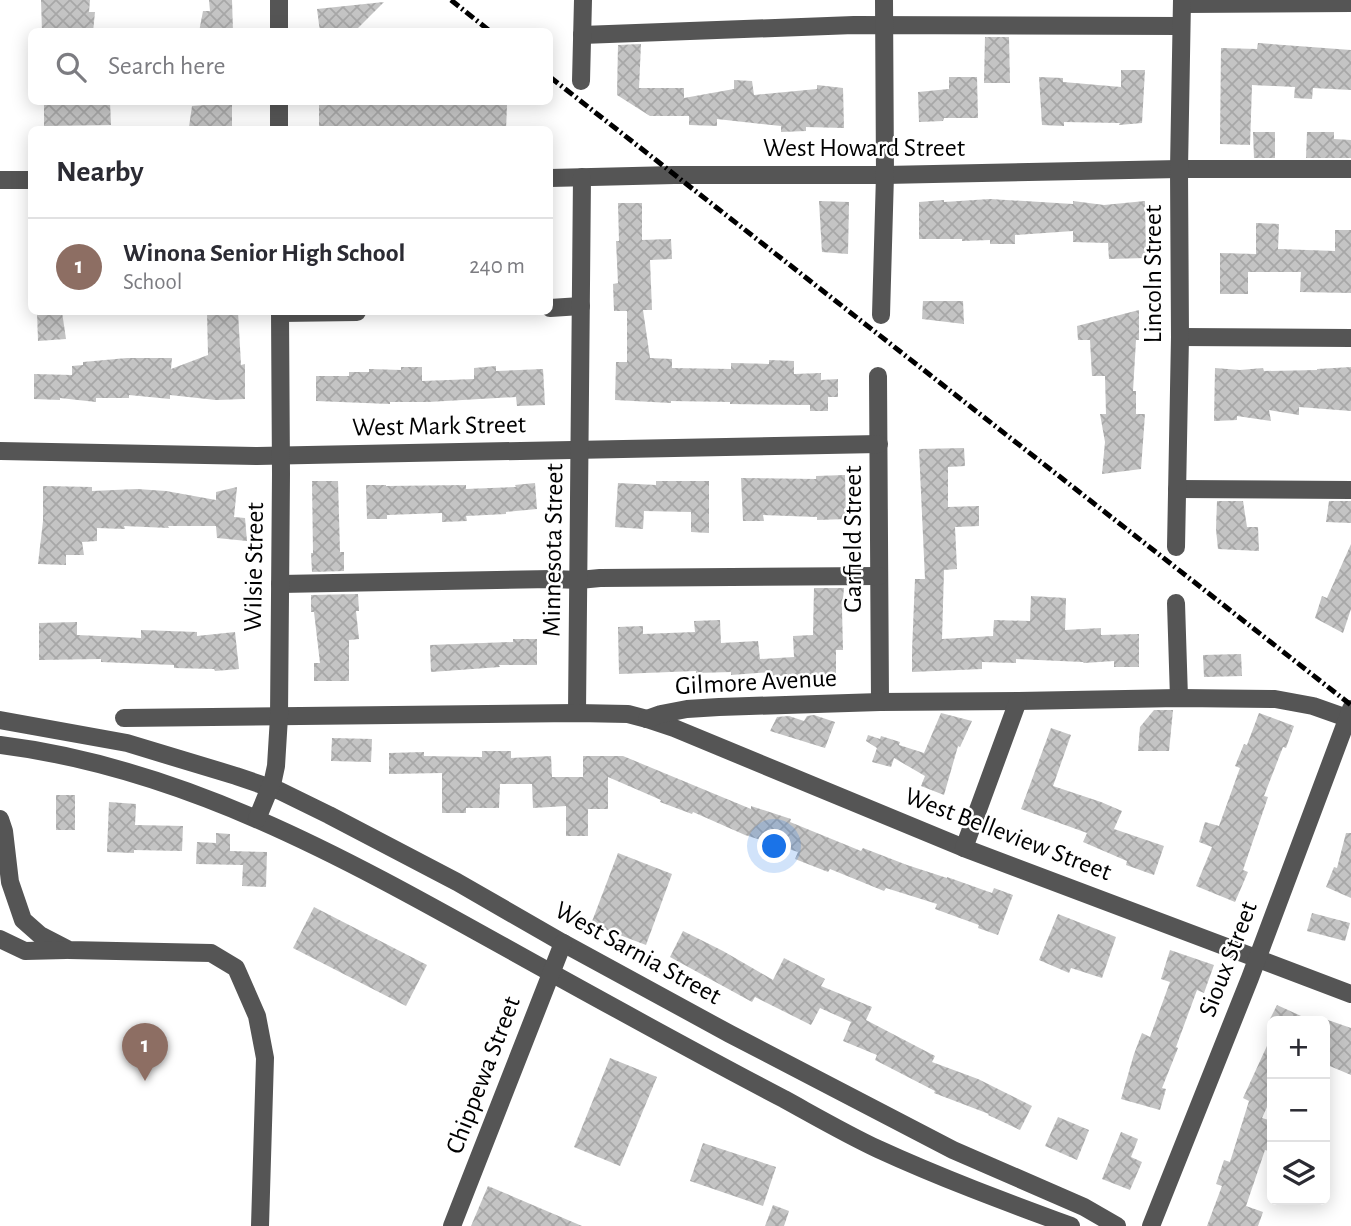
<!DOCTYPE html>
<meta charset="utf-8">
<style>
:root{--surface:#fff;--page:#f7f7f7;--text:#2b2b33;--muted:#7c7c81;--line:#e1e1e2;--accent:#0b8043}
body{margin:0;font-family:"Alegreya Sans",sans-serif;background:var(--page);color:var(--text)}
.controls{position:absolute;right:21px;bottom:21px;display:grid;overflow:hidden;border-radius:10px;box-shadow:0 4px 18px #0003}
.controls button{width:63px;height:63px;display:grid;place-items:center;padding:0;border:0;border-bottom:2px solid var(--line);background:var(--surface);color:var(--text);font:35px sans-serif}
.you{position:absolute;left:775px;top:847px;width:24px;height:24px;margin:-18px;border:5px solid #fff;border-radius:50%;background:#1a73e8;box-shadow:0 0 0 10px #1a73e833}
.badge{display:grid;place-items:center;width:46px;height:46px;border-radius:50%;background:var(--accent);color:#fff;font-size:23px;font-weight:700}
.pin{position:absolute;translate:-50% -58px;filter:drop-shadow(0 2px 4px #0008)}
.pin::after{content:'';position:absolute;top:37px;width:24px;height:21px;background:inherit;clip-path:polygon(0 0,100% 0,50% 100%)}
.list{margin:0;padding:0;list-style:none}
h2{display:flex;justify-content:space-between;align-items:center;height:91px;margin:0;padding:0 28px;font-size:30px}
h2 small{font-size:23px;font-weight:400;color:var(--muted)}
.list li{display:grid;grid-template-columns:46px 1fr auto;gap:21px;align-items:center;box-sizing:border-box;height:98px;padding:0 28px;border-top:2px solid var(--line)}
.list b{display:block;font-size:26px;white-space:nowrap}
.list p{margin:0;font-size:23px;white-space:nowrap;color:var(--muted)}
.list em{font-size:23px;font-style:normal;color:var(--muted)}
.icon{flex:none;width:38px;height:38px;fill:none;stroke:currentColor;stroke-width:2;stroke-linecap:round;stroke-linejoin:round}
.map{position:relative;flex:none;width:1351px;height:1226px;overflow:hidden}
.search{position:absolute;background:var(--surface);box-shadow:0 4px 18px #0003;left:28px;top:28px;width:525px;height:77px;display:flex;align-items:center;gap:18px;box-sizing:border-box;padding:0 24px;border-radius:10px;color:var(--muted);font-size:26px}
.panel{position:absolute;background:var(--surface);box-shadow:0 4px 18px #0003;left:28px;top:126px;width:525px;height:189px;border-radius:10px}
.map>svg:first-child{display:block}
.building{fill:url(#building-cross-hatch)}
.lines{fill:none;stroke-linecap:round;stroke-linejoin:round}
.minor{stroke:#555;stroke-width:18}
.rail{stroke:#000;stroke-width:5;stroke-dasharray:10 3.5 2 3.5;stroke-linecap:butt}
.labels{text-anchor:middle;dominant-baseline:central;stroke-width:5;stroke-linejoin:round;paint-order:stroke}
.street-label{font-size:26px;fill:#000;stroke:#fff}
</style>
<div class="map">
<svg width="1351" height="1226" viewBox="0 0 1351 1226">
<defs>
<pattern id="building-cross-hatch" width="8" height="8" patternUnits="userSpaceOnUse" patternTransform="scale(1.75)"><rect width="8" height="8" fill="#c4c4c4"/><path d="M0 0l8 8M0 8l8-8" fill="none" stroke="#a7a7a7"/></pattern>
</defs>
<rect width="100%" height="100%" fill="#fff"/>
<g class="building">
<polygon points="41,0 90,0 89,12 95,12 93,32 42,32"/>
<polygon points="209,0 232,0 233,32 199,32 203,11 210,11"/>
<polygon points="384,2 357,29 320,32 317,9"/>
<polygon points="985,37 1009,37 1010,83 984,83"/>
<polygon points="1258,43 1351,50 1351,90 1313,88 1312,99 1294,98 1295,87 1252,85 1250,145 1220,144 1221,48 1257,49"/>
<polygon points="641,44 639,88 684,88 684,98 734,89 734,80 752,81 754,95 817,89 817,85 843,88 844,128 806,127 806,131 781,132 781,126 717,119 717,126 689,125 689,116 650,116 617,95 618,45"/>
<polygon points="1121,70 1145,70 1142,123 1119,125 1120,123 1064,122 1064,126 1042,125 1039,77 1063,78 1063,82 1121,87"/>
<polygon points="949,77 977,77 978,118 944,118 943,121 919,122 918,92 949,89"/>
<polygon points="44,102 110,102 111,125 44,126"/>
<polygon points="319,102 493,102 493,104 507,105 506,130 319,130"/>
<polygon points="232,103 232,126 189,127 192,106"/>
<polygon points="1253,132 1275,132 1275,158 1254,158"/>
<polygon points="1307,132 1334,132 1334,139 1351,140 1351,158 1306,158"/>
<polygon points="990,199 1073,204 1073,201 1104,205 1145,201 1146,258 1109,259 1108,243 1073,242 1073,231 1015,235 1015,244 990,244 990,240 962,241 962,239 919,239 919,202 944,200 944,202"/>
<polygon points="819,201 849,202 848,254 822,252"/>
<polygon points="618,203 642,203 642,240 671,239 672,259 650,260 652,310 643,310 650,358 672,359 672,368 731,369 731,363 769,364 769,360 794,361 794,374 821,373 821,380 838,379 838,397 828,397 828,411 810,411 810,405 730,404 730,402 671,401 671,403 615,400 616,362 627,362 627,311 614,311 613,284 618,283 616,241 619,241"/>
<polygon points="1256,223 1279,224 1278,249 1335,251 1335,230 1351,230 1351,293 1300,292 1301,272 1248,272 1248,294 1220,294 1220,253 1256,254"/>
<polygon points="923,301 963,301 964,324 922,319"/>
<polygon points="1139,310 1139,340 1136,340 1133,391 1136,391 1136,414 1145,414 1141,469 1102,474 1105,442 1100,414 1106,414 1105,376 1092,376 1090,340 1078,340 1077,326"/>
<polygon points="37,312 62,312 66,339 38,341"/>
<polygon points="207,312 238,312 241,365 245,364 245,399 216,400 170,395 170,399 129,395 129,398 96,398 96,402 60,398 60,400 34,399 34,374 72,375 72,366 83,365 83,362 127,358 172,358 171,369 208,355"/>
<polygon points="496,366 496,371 543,369 545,405 517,406 516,397 428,402 390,402 390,404 316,401 316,376 349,376 349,372 369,372 369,369 401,370 401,367 422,367 422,381 474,379 474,368"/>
<polygon points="1351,367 1351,411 1299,407 1299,415 1269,410 1271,421 1237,416 1237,420 1214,421 1215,368 1240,370 1263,368 1264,371 1317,370 1317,369"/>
<polygon points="964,448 965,466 948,467 948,507 979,506 979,526 955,527 957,569 944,570 942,639 993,636 994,620 1030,621 1031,596 1066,598 1065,630 1101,628 1101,635 1139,634 1139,667 1114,667 1114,661 1084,663 1083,662 1016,659 1016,663 982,662 982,669 912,672 912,651 915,579 925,579 919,449"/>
<polygon points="845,475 846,519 817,520 817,517 763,515 764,521 743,521 741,478 816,479 816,476"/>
<polygon points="312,481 338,481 340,552 344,552 344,571 312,572 311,553 313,553"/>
<polygon points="656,481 709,481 709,533 691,532 691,512 644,511 643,529 615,527 618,483 656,485"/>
<polygon points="535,483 537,509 506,512 506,514 466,516 467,521 442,522 442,513 387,515 387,519 367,519 366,485 386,485 386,486 466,485 466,489 516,487 515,485"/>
<polygon points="43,486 92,487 92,491 137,489 166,491 216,500 216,492 237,487 234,517 245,518 247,541 217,538 216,526 168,526 169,528 124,526 125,529 97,528 97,541 82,542 84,555 66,555 66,565 38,564 43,521"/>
<polygon points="1217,501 1243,501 1247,527 1258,527 1259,551 1218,549 1216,529"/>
<polygon points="1329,501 1351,501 1351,523 1326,522"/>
<polygon points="1351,544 1351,609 1343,633 1315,618 1322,596 1327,598"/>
<polygon points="814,588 844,588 842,610 843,650 836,650 836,675 772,676 772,672 731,675 731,672 696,673 696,671 619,674 618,627 643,626 643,634 695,632 694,621 720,620 721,643 758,641 760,659 794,657 793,636 813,635"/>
<polygon points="358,594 359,611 356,611 359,639 349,640 349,681 314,681 314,663 320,663 314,612 311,612 311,595"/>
<polygon points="77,622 77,635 141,638 141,630 197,632 197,636 235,632 239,669 215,671 214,669 174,668 174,665 101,662 101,659 39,660 39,623"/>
<polygon points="513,639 537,639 537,665 499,665 500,667 431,672 430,645 513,642"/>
<polygon points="1241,654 1242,676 1204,677 1203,655"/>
<polygon points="1154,710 1173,710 1169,751 1138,751 1140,727"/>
<polygon points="941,713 972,721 960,747 958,746 944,795 921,786 925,776 894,758 891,767 872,762 877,748 866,741 868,735 880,739 881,736 900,742 899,745 924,753"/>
<polygon points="1259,713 1294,726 1286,748 1283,747 1264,796 1268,797 1243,870 1248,872 1235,902 1196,886 1212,847 1199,842 1205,822 1219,826 1240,768 1235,766 1244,744 1247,745"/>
<polygon points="814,715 835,722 825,748 770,731 777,717 789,716 804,721 807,716"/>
<polygon points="1051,728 1071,735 1053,786 1101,802 1122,811 1114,829 1164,846 1154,875 1126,865 1127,861 1083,842 1087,833 1021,809"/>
<polygon points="332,738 372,739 371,762 331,761"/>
<polygon points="482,751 511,751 511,758 551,756 552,777 583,777 583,756 623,756 751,809 751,806 791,819 790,822 861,851 863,848 907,865 947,878 947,877 992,893 994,888 1013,895 998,935 978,928 979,925 935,909 937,904 886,888 884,891 830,869 828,872 795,859 798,852 745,835 693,812 692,814 660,802 661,800 608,777 608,809 588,809 588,836 566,836 566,806 533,808 532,784 500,784 499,808 466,808 466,813 442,813 442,773 389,774 389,753 424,752 424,756 482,757"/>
<rect x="56" y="795" width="19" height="35"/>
<polygon points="109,802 136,804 135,825 183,826 182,851 134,850 134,853 107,852"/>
<polygon points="216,833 230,834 230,851 267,852 266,887 242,886 243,865 196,864 197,842 216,843"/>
<polygon points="1346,833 1351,833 1351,898 1326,887 1334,867 1337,868"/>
<polygon points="618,853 672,874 646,945 591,924"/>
<polygon points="314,907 427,965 406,1006 293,948"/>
<polygon points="1312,913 1350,923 1345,941 1307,931"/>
<polygon points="1058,914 1116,937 1102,978 1071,968 1069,973 1039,960"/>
<polygon points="683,931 723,951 773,980 784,958 825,979 821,986 872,1007 866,1020 935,1056 932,1062 978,1079 1032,1106 1020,1130 988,1115 989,1114 934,1093 935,1091 875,1060 877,1055 843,1041 851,1022 820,1008 811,1025 755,997 752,1002 670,957"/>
<polygon points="1170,950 1214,965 1204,993 1197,990 1176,1047 1178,1048 1162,1088 1166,1089 1160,1110 1121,1099 1134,1054 1142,1033 1150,1037 1170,982 1161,979"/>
<polygon points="1277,1005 1312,1021 1269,1021"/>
<polygon points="1325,1019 1351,1028 1351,1075 1325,1064"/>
<polygon points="1272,1035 1272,1096 1262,1118 1272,1121 1272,1152 1265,1150 1246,1206 1263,1212 1258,1226 1207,1226 1222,1186 1216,1184 1224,1160 1230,1162 1249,1101 1243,1098"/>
<polygon points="610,1058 657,1077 620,1166 574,1147"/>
<polygon points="1058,1117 1089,1130 1077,1160 1045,1146"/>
<polygon points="1121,1132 1138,1139 1131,1157 1142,1162 1130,1190 1102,1179"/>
<polygon points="703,1143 776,1167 763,1206 690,1181"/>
<polygon points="488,1186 582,1226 471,1226"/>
<polygon points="773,1205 789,1211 784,1226 765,1226"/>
</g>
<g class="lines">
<g class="minor">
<polyline points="279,0 279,32"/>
<polyline points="1182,4 1351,3"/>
<polyline points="582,35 854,25 1181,26"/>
<polyline points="581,81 583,0"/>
<polyline points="279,102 279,130"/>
<polyline points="550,178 674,175 885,175 1179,169 1351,169"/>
<polyline points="0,180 32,180"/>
<polyline points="550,308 581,306"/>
<polyline points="280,313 357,312"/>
<polyline points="881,315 885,175 884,0"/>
<polyline points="1180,337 1351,338"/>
<polyline points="878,376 880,702"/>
<polyline points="0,451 257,456 879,444"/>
<polyline points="1177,489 1351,490"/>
<polyline points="1176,547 1180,337 1179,169 1182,0"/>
<polyline points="280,584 552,579 579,580 600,578 879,576"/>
<polyline points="1176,603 1179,698"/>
<polyline points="577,713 582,177"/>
<polyline points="124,718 577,713 628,714 647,719 674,728 964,848 1351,994"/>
<polyline points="647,719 661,714 687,709 719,707 880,702 1018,701 1179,698 1275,699 1313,706 1347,718"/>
<polyline points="0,720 127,743 236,776 280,791 329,815 457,882 563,943 730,1034 953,1150 1084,1207 1117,1226"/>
<path d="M0,745C203,770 379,878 555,975C631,1017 707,1059 784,1099C815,1116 846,1134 878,1149C941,1178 1006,1202 1071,1226"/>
<polyline points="0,819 4,831 10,882 23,920 40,935 69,950 211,953 236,968 257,1016 265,1058 260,1226"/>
<polyline points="257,819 273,780 276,766 279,717 281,474 280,312"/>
<polyline points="964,848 1018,701"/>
<polyline points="0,939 25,951 66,950"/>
<polyline points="452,1226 563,943"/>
<polyline points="1151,1226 1250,978 1351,709"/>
</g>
<g class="rail">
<polyline points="451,0 491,32"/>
<polyline points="550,77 1351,705"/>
</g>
</g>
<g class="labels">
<g class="street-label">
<text x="864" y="148">West Howard Street</text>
<text transform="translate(1153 274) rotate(-90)">Lincoln Street</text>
<text transform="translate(439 426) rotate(-1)">West Mark Street</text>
<text transform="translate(853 539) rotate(-90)">Garfield Street</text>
<text transform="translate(553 550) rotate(-89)">Minnesota Street</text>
<text transform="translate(254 567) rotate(-89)">Wilsie Street</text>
<text transform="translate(756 682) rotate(-3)">Gilmore Avenue</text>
<text transform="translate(1008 834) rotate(21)">West Belleview Street</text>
<text transform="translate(638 953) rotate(29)">West Sarnia Street</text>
<text transform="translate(1228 959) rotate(-69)">Sioux Street</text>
<text transform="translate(483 1075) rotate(-69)">Chippewa Street</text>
</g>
</g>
</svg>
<div class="controls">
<button>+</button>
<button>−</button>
<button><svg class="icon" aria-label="layers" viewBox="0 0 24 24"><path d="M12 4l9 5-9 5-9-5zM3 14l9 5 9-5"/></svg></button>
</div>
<div class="you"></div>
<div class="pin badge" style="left:145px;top:1081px;background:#8d6e63">1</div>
<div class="search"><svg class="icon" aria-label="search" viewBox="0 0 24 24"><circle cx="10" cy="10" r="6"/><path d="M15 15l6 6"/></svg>Search here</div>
<section class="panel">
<h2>Nearby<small></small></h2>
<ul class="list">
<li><span class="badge" style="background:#8d6e63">1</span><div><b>Winona Senior High School</b><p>School</p></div><em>240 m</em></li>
</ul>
</section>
</div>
